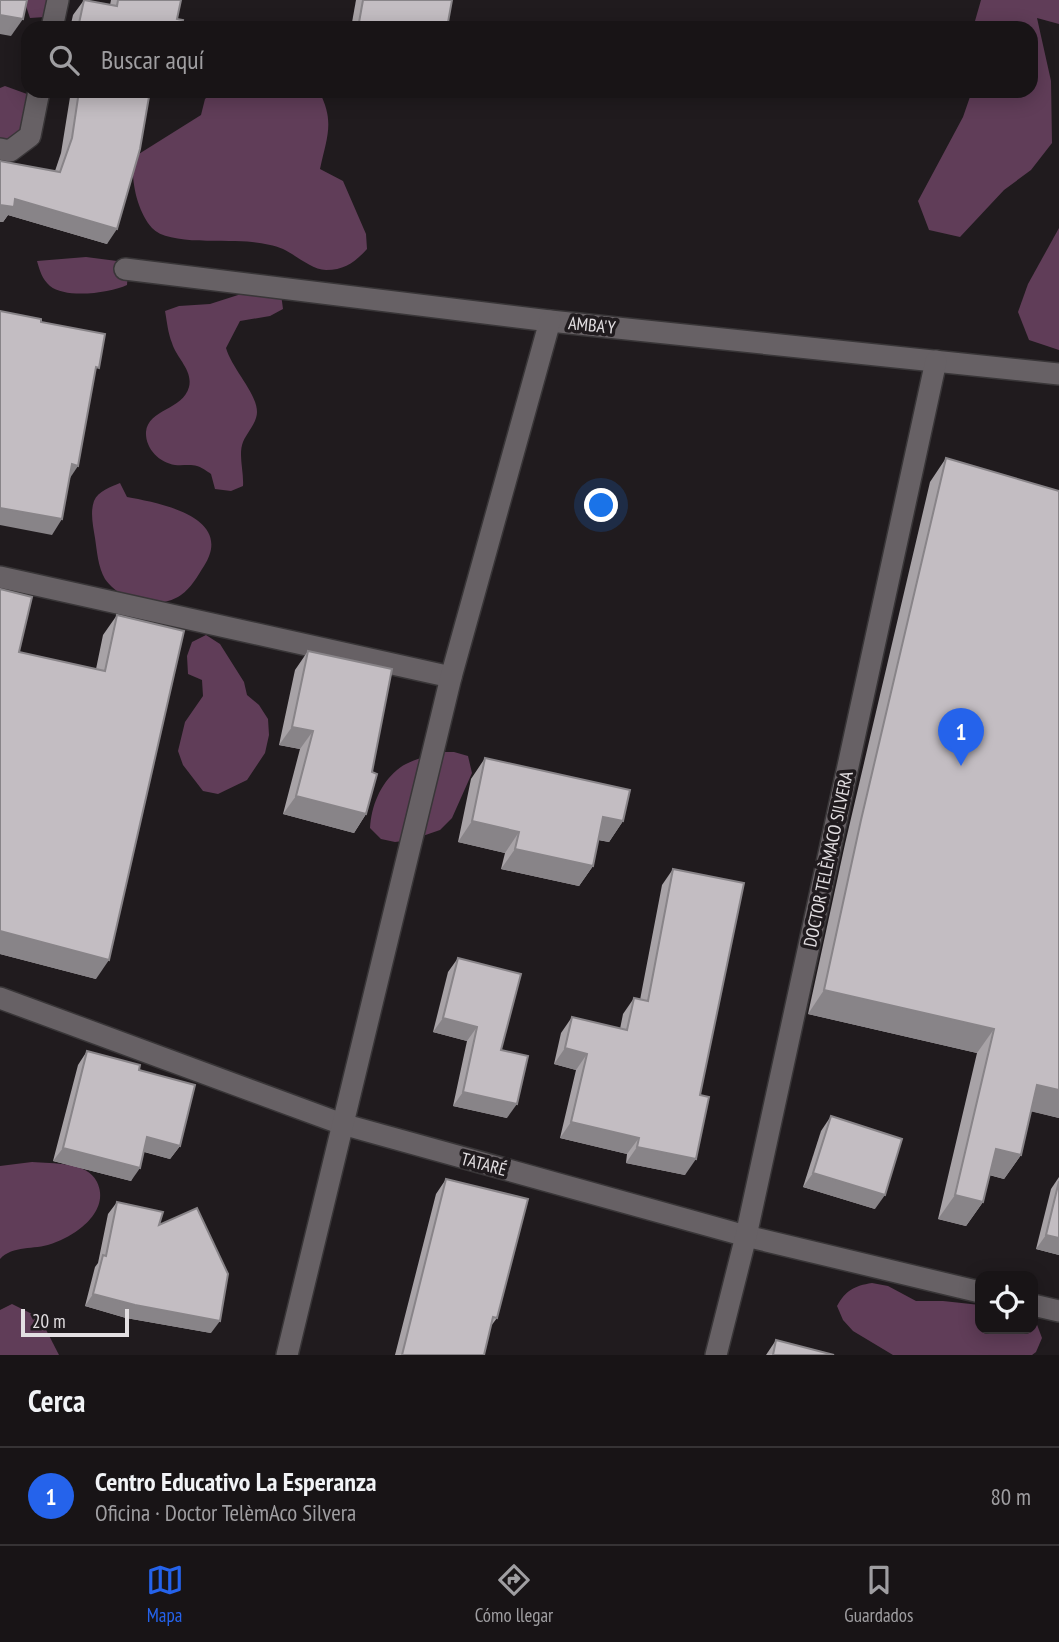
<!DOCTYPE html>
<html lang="es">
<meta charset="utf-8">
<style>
:root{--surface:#181416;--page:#211d1f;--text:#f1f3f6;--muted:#9f9ea1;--line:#363335;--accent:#2563eb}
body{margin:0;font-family:"PT Sans Narrow",sans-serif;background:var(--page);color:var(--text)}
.controls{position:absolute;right:21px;bottom:21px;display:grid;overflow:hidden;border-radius:14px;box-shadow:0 4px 18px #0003}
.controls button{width:63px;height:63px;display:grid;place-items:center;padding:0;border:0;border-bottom:2px solid var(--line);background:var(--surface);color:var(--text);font:35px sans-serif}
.scale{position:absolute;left:21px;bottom:18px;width:108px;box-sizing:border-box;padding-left:7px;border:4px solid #e3dfe2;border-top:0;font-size:19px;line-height:24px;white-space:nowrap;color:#e3dfe2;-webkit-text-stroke:5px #201b1e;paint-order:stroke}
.you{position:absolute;left:602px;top:506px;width:24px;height:24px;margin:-18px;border:5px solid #fff;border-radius:50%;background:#1a73e8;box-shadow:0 0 0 10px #1a73e833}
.badge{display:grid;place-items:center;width:46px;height:46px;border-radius:50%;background:var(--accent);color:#fff;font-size:23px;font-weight:700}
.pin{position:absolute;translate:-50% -58px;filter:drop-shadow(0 2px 4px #0008)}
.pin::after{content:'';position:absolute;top:37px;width:24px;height:21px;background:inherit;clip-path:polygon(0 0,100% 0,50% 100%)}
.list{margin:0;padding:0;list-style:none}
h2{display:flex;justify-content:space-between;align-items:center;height:91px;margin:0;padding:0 28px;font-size:30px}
h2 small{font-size:23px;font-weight:400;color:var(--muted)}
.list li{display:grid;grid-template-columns:46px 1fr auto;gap:21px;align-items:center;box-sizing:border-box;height:98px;padding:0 28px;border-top:2px solid var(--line)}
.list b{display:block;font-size:26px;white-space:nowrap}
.list p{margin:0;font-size:23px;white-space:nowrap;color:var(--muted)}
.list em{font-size:23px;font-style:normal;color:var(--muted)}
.icon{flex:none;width:38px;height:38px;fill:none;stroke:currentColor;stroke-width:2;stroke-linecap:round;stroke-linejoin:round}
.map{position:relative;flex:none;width:1059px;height:1355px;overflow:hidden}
.search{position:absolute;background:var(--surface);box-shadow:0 4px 18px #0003;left:21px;right:21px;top:21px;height:77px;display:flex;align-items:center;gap:18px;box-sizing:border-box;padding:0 24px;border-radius:21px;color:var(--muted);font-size:26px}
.sheet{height:189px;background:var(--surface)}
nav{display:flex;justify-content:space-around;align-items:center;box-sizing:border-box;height:98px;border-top:2px solid var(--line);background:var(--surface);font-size:19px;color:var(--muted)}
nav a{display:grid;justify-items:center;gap:4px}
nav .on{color:var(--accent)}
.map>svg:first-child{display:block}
.forest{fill:#603d58}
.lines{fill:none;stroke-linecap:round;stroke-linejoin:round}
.minor-casing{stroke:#393638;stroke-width:24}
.minor{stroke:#676165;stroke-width:21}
.wall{fill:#a8a3a7}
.shaded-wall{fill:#888488}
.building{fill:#c3bdc2;stroke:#888488;stroke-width:2}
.labels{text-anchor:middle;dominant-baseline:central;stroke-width:7;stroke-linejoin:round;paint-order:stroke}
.street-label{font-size:18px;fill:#e3dfe2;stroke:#201b1e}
</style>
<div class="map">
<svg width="1059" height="1355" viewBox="0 0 1059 1355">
<rect width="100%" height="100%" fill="#201b1e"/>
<g class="forest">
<polygon points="24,0 58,0 45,17 30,18"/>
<polygon points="981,0 1059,0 1059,24 1037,18 1051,81 1052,143 1031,170 1004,190 960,237 929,230 918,201 963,117 972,91 1031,91 1031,28 973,28"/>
<polygon points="5,86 27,94 32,100 30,129 0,144 0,88"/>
<path d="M214,91H319C335,122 327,136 320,169L343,181L366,234L367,249C355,262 345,270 326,270C312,270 296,255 283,249C274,245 262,243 252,242C229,239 168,246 152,228C137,211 130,179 134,157L201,115L205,99Z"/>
<polygon points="1059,228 1059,350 1029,340 1018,312 1028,284"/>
<path d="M86,257L117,261L128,271L127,285C110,293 66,299 50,286C42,279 40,271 37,261Z"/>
<path d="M269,285L281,294L283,309L270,316L240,321L226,348C232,369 257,393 257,412C257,423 247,432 243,442C238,455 244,471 243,486L231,491L215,489L211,474C207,471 201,467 197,466C190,464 182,466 175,465C159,463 145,448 146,432C148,409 183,410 189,387C193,370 177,359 172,343C168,333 167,322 165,311L179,306L210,304Z"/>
<path d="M120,483L127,497C160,503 235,517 204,566C197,577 191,588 181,595C158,611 121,602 105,579C98,567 97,551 95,538C93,526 90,512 94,501C98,491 111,487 120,483Z"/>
<polygon points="206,635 220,644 244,682 247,695 259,705 268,719 269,735 265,753 247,780 218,794 203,791 183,765 178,751 185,722 203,696 202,680 188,674 187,656 192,642"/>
<path d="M438,752H454L468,756L472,773L452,818L440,830L411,840L395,842L381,839L370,828C371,807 380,784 397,770C407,761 425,757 438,752Z"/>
<path d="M32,1162C53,1164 87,1161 97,1182C111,1211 76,1236 51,1244C34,1250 13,1245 0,1259V1166Z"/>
<path d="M872,1283L888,1286L916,1301H943L980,1305V1329H1033V1314L1042,1338L1036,1352L1032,1355H893L853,1331L843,1320L837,1306C846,1290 854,1286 872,1283Z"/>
<polygon points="12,1304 40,1318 59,1355 0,1355 0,1310"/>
</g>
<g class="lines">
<defs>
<g id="minor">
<polyline points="52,28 58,0"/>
<polyline points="0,149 10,151 30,136 39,91"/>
<polyline points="125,269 550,321 1059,374"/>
<polyline points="0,577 451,677"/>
<polyline points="0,998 342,1124 746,1236 980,1292"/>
<polyline points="1033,1305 1059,1311"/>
<polyline points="287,1355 451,677 550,321"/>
<polyline points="716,1355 746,1236 936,361"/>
</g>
</defs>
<use href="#minor" class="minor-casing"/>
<use href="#minor" class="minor"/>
</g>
<g class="wall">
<polygon points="84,0 110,5 111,0 181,0 177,19 181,28 70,28 73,15"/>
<polygon points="356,0 452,0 447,28 351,28"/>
<polygon points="71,91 150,91 107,244 8,215 3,222 0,222 0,161 55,171 61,153"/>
<polygon points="946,458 1059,491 1059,1118 1031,1111 1021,1155 1004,1179 989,1175 983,1202 966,1226 938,1219 977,1053 808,1014 845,844 930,482"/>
<polygon points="0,589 19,652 96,669 103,635 117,615 96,979 0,954"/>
<polygon points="308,651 372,772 366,814 354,833 283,814 300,749 279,745 295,670"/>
<polygon points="485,758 623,821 609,842 598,840 593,866 579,886 501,869 505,853 458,842 471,779"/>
<polygon points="673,869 700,1095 685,1175 626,1163 627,1154 560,1138 576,1070 554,1064 561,1033 572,1017 620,1029 623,1014 634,998 640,1000 662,885"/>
<polygon points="458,958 501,1050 507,1118 453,1106 467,1041 433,1032 448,972"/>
<polygon points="87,1051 139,1070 180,1146 170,1159 144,1152 131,1181 53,1161 78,1065"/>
<polygon points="831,1116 875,1209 803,1187 821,1131"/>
<polygon points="1059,1177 1059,1255 1036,1249 1051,1189"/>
<polygon points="446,1179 497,1318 491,1326 484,1355 395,1355 436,1194"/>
<polygon points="117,1202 159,1225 211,1333 126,1318 85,1306 95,1267 98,1263 108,1214"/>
<polygon points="776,1340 834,1355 766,1355"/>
</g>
<g class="shaded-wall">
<polygon points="0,15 23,19 11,36 0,34"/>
<polygon points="15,199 117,229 107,244 8,215 3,222 0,222 0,205"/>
<polygon points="72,464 78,466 68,481"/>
<polygon points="0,508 62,519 52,535 0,525"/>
<polygon points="292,727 313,731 300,749 279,745"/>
<polygon points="296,796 366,814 354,833 283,814"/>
<polygon points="603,817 623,821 609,842 589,838"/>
<polygon points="472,821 519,832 505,853 458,842"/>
<polygon points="515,849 593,866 579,886 501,869"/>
<polygon points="0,931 109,960 96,979 0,954"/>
<polygon points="824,990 994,1029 977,1053 808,1014"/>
<polygon points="443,1018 477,1027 467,1041 433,1032"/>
<polygon points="565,1048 587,1054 576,1070 554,1064"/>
<polygon points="1037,1085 1059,1090 1059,1118 1021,1109"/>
<polygon points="463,1092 517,1104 507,1118 453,1106"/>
<polygon points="571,1122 639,1138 627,1154 560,1138"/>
<polygon points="147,1137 180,1146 170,1159 138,1150"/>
<polygon points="637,1147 696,1159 685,1175 626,1163"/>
<polygon points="63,1148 140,1168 131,1181 53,1161"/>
<polygon points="996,1149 1021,1155 1004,1179 979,1172"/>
<polygon points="813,1173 885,1195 875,1209 803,1187"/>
<polygon points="955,1195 983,1202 966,1226 938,1219"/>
<polygon points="1046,1235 1059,1238 1059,1255 1036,1249"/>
<polygon points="93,1294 220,1321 211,1333 126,1318 85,1306"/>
</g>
<g class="building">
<polygon points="0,0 27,0 23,19 0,15"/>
<polygon points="84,0 117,6 118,0 181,0 177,19 183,20 181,28 78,28"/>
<polygon points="363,0 452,0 447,28 358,28"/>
<polygon points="79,91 150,91 140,149 117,229 15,199 14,207 0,205 0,161 60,172 72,138"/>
<polygon points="0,311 41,319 41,322 105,334 99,368 96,367 78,466 72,464 62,519 0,508"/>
<polygon points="946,458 1059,491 1059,1090 1037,1085 1021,1155 996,1149 983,1202 955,1195 994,1029 824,990 861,820"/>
<polygon points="0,589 32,597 19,652 105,671 117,615 184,631 109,960 0,931"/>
<polygon points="308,651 392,669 372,772 377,774 366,814 296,796 313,731 292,727"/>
<polygon points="485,758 630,790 623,821 603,817 593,866 515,849 519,832 472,821"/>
<polygon points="673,869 744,883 700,1095 709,1097 696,1159 637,1147 639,1138 571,1122 587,1054 565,1048 572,1017 627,1030 634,998 648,1001"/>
<polygon points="458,958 521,974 501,1050 528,1056 517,1104 463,1092 477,1027 443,1018"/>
<polygon points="87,1051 140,1065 139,1070 195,1085 180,1146 147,1137 140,1168 63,1148"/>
<polygon points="831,1116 902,1139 885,1195 813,1173"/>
<polygon points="446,1179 528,1199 497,1318 493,1317 484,1355 402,1355"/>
<polygon points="1059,1181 1059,1238 1046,1235"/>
<polygon points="117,1202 163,1212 159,1225 197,1208 228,1274 220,1321 135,1305 93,1294 103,1255 106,1256"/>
<polygon points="776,1340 834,1355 773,1355"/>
</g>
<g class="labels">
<g class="street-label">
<text transform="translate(592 325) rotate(6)">AMBA'Y</text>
<text transform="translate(828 859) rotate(-78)">DOCTOR TELÈMACO SILVERA</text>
<text transform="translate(484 1164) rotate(15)">TATARÉ</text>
</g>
</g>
</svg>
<div class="controls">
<button><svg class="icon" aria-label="locate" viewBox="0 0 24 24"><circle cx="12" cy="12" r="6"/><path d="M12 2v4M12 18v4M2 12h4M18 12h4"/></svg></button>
</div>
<div class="scale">20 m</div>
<div class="you"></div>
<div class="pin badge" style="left:961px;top:766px">1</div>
<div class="search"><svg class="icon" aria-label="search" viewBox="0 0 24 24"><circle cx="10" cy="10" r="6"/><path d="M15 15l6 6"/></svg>Buscar aquí</div>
</div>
<section class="sheet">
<h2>Cerca<small></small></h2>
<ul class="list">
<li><span class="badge">1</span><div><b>Centro Educativo La Esperanza</b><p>Oficina · Doctor TelèmAco Silvera</p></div><em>80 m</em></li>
</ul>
</section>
<nav>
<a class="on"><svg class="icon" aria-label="map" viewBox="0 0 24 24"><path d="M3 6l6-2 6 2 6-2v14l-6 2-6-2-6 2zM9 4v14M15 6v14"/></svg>Mapa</a>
<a><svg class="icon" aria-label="directions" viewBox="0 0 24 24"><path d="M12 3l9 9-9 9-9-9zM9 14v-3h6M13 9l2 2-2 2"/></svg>Cómo llegar</a>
<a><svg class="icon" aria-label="saved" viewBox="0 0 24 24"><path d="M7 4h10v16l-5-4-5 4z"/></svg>Guardados</a>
</nav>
